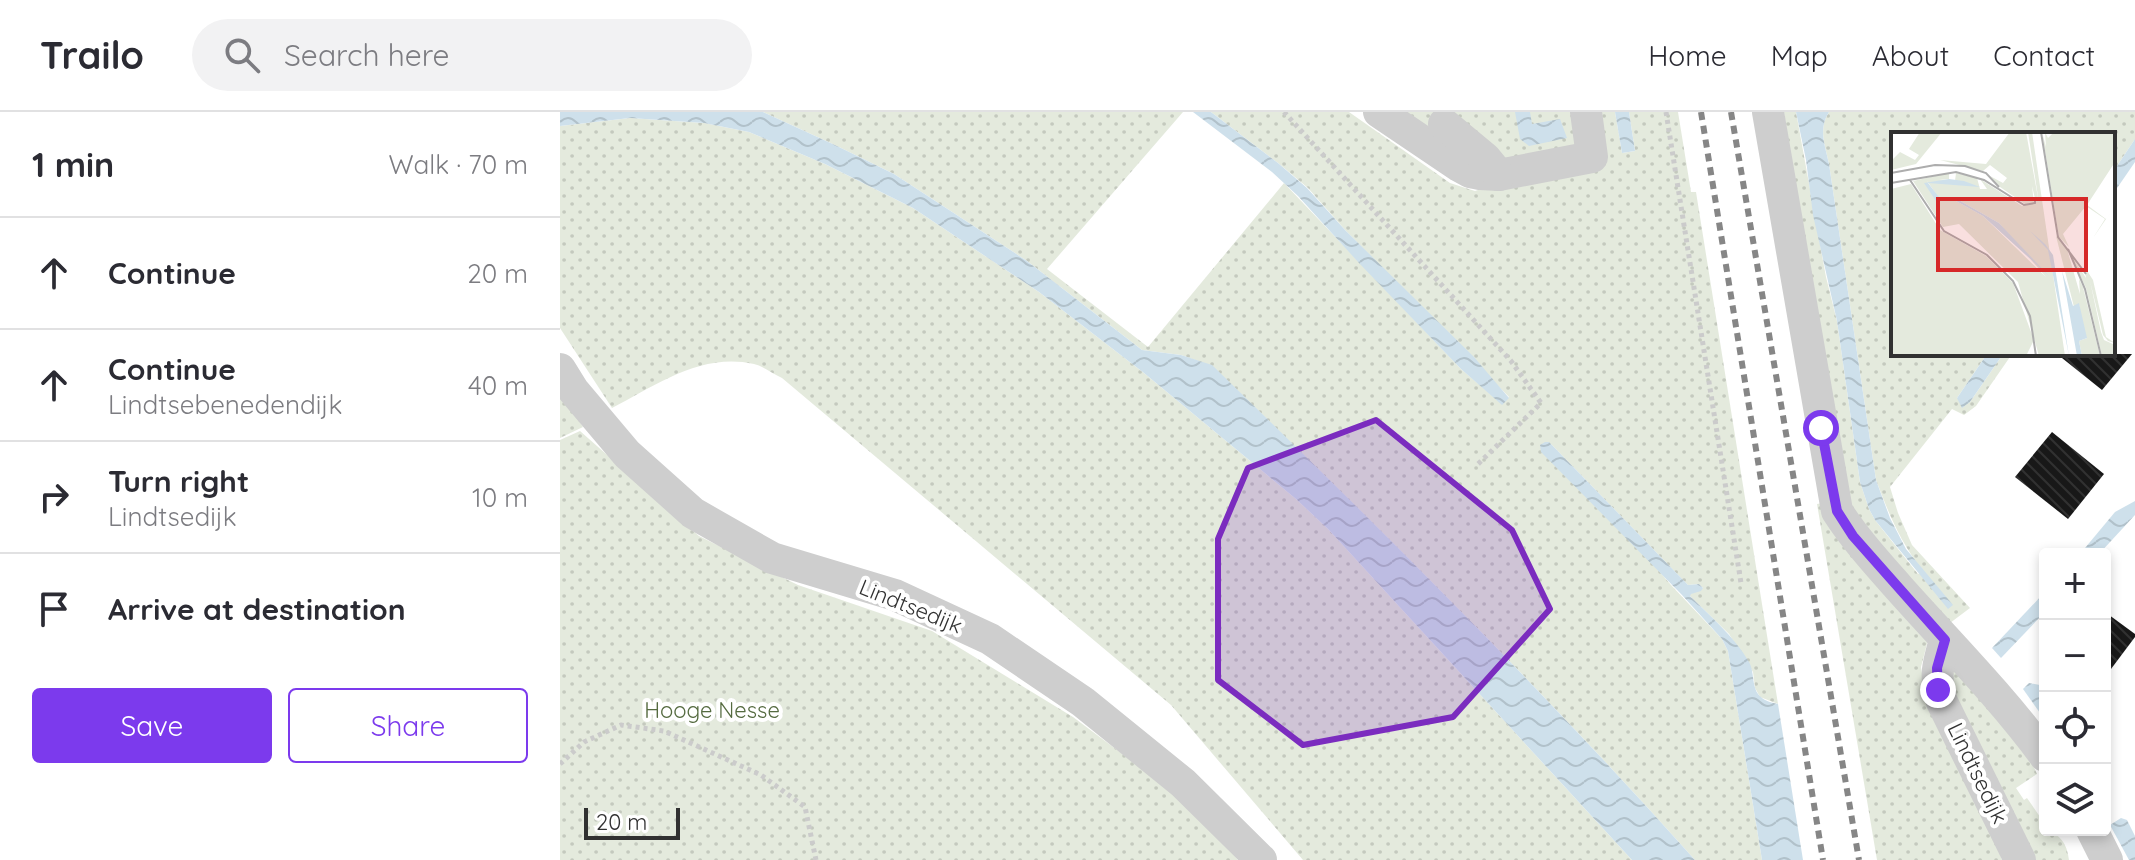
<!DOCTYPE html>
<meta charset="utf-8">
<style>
:root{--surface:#fff;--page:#f2f2f3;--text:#2b2b33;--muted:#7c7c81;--line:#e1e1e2;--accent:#7c3aed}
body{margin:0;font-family:Quicksand,sans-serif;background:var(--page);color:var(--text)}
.controls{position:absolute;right:24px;bottom:24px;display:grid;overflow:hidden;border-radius:8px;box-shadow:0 4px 12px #0003}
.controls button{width:72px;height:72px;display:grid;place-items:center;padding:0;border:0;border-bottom:2px solid var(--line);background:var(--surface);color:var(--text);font:40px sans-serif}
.scale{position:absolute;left:24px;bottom:20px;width:96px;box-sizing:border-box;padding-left:8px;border:4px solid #313131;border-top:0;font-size:22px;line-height:28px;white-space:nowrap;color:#313131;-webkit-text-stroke:6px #fff;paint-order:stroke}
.stop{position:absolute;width:24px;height:24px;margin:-18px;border:6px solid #7c3aed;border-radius:50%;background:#fff}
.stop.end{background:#7c3aed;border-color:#fff;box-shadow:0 2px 8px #0008}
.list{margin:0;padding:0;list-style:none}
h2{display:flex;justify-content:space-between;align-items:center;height:104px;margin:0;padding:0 32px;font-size:34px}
h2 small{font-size:26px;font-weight:400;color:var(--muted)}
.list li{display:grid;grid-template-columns:52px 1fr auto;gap:24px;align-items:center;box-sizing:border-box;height:112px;padding:0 32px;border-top:2px solid var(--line)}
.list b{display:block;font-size:30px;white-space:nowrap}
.list p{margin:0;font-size:26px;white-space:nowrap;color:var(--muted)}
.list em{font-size:26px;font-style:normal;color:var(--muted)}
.actions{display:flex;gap:16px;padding:24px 32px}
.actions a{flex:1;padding:18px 0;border:2px solid var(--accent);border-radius:8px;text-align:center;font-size:28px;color:var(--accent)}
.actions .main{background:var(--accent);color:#fff}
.icon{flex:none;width:44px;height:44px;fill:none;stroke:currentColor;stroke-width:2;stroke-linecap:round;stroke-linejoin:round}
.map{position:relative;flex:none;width:1575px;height:748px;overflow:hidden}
header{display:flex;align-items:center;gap:48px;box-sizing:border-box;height:112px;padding:0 40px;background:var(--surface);border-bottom:2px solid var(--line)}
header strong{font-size:38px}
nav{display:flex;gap:44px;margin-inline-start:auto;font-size:28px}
.search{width:560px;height:72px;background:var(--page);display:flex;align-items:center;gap:20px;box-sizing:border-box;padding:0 28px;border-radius:44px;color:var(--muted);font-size:30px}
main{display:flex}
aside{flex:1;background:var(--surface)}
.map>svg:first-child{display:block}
.grass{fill:url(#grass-dots)}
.water{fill:url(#water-waves)}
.building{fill:url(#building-back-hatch)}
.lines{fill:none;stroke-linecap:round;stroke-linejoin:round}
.path{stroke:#cbcbcb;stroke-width:5;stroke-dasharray:4 4;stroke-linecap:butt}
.minor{stroke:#cecece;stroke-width:32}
.rail{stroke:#868686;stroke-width:6;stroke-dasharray:8 6;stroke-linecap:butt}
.route{stroke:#7c3aed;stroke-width:10}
.marked{fill:#7b2cbf;fill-opacity:0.2;stroke:#7b2cbf;stroke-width:6;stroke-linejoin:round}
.labels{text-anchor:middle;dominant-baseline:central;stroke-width:8;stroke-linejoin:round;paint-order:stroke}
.street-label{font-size:22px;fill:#313131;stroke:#fff}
.park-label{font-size:22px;fill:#556b40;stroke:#fff}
.inset-road{fill:none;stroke:#adadad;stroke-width:2}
.view{fill:#d62828;fill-opacity:0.15;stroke:#d62828;stroke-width:4}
.inset-edge{fill:none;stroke:#313131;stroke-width:4}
</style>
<header>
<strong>Trailo</strong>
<div class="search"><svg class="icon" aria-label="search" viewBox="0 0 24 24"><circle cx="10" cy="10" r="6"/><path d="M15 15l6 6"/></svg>Search here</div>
<nav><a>Home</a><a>Map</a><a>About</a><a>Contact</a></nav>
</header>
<main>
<aside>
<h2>1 min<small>Walk · 70 m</small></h2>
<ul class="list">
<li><svg class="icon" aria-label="ahead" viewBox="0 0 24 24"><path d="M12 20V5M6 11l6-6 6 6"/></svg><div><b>Continue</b></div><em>20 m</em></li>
<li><svg class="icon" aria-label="ahead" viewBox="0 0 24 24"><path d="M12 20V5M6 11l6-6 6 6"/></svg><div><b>Continue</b><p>Lindtsebenedendijk</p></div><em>40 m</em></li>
<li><svg class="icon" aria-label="right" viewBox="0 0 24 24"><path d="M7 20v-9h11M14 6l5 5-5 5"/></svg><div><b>Turn right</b><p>Lindtsedijk</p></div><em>10 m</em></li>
<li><svg class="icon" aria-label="arrive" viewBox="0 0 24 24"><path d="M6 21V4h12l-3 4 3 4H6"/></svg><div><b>Arrive at destination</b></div></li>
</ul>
<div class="actions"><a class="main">Save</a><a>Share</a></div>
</aside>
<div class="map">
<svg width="1575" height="748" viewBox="0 0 1575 748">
<defs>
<pattern id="grass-dots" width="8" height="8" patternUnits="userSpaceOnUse" patternTransform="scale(2)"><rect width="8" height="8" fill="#e4eadd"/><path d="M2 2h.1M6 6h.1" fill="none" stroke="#c4c9be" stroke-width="1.8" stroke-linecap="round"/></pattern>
<pattern id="water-waves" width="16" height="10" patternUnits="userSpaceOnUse" patternTransform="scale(2)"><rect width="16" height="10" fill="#cee0eb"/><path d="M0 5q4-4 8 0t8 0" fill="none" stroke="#b1c1ca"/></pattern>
<pattern id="building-back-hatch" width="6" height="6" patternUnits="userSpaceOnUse" patternTransform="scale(2)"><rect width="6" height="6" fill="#181818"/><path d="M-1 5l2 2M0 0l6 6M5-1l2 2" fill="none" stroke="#313131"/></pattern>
</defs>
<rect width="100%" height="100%" fill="#fff"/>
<g class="grass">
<path d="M203,0H623L487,157L588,235L724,71L901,257L942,292L949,285L786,119L748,76L718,51L651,0H789L890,71L915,79L939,71L1041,51L1035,0H1055L1062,41L1075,39L1069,0H1118L1131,80H1136L1218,592L1200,585L1195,576L1193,560L1169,522L1130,484V482L1143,476L1139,472L1128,473L1122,467L989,330L1111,473L1162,527L1168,539L1202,748H1135C981,576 818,414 652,254L621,243L582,238L467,149L334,62L277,34Z"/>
<polygon points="830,0 1019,0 1022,32 922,51"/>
<path d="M1224,0H1236L1266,165L1277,209L1300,370L1309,397L1315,408L1358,462L1363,459C1340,430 1329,402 1316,368L1269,52C1265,33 1258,17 1269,0H1575V27L1553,60V22H1333V242H1427L1397,286L1410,290L1443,242H1452L1416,294L1404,303L1392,297L1330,375L1338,401L1352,433L1410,496L1390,511L1283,397Z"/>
<path d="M70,6L144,11L189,20L265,52L353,96L479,180L584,261L736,387L768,417L1072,748H743L611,593L222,266C213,262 203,254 194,252C142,240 96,273 52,296L0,216V14Z"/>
<polygon points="0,280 23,315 0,326"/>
<polygon points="20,319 139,424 238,473 372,519 513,605 632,694 678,748 0,748 0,328"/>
<polygon points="1263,391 1368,528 1361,555 1364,574 1433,721 1442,748 1317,748 1257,392"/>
<path d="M1393,557L1464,634L1477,662L1456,676L1464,688L1467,686L1485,712V718C1500,722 1507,731 1509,748H1469L1392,588Z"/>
</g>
<g class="water">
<path d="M0,0H203L277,34L334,62L467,149L582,238L621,243L652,253C818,414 981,576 1135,748H1072L768,417L736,387L584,261L479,180L353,96L265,52L189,20L144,11L70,6L0,14Z"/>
<polygon points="633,0 651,0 718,51 747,76 786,119 914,245 949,286 942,293 901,257 799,151 738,84 712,60"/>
<polygon points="955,0 970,0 972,12 1000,7 1007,26 969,34 960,27"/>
<polygon points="1055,0 1069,0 1075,39 1062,41"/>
<path d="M1236,0H1269C1258,17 1265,33 1269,52L1316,368L1330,406L1346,437L1393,493L1388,497L1315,408L1309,397L1300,370L1277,209L1253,103L1246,48Z"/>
<polygon points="1575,27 1575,50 1553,82 1553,60"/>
<polygon points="1427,242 1443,242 1410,290 1402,296 1397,286"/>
<path d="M985,330H989L1128,473L1139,472L1143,476L1141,479L1131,482L1130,484C1151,505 1174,524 1189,550C1195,560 1191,577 1201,585C1205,589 1213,591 1218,592L1243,748H1202L1168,539L1162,527L1122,483L981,340L980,333Z"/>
<polygon points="1575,389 1575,403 1539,442 1520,442 1555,400"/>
<polygon points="1485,480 1485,500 1441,546 1432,536"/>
<polygon points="1469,571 1485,574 1485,608 1463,577"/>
<polygon points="1561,706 1567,708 1575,724 1575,748 1569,748 1550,713"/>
</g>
<g class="building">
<polygon points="1497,242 1572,242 1542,278"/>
<polygon points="1492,320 1544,362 1508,407 1455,365"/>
<polygon points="1545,500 1575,522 1575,525 1545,565"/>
</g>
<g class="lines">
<g class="path">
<polyline points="724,0 951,249 981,291 917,353"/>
<polyline points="1106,0 1181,471"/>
<polyline points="0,652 24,630 61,613 104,619 201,663 245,695 256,748"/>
</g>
<g class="minor">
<polyline points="819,0 899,54 910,60 920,62 939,63 1032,45 1026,0"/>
<path d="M1208,0L1277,399C1295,427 1317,451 1339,476C1388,531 1441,584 1485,644"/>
<polyline points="884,12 925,46 939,63"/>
<polyline points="0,257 13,278 67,342 133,401 212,446 335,483 430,527 523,590 623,671 701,748"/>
<path d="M1385,528C1378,552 1374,564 1382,590L1460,748"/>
<polyline points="1532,718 1547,748"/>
</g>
<g class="rail">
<polyline points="1141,0 1263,748"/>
<polyline points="1171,0 1299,748"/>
</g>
</g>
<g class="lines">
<polyline class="route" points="1261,316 1277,399 1293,424 1385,528 1377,556 1378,578"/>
</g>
<path class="marked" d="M816,308L952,418L990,497L893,605L743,633L658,568V427L688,356Z"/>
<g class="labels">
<g class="street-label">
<text transform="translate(351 494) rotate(22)">Lindtsedijk</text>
<text transform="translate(1418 661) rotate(64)">Lindtsedijk</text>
</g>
<g class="park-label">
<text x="152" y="598">Hooge Nesse</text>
</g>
</g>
<g transform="translate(1331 20)">
<rect width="224" height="224" fill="#fff"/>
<path d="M29,0H51L25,32L0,38V29L9,20L24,28L28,23L18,17ZM119,0H135L148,71L137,0H141L174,224H148L127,150L68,92L52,95L22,49L58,41V47L48,48L64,49L65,41L86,46L89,57H96L89,47L131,74L145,71L141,54L143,71L134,72L109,55L99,44L112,51L116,46L99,33L92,39L49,28L95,32ZM36,49L48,66L66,67L108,91L155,145L92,84L65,69L45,68ZM151,0L155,15L154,0L157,6L163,0H224V30L196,73L215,87L224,74L202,106L214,87L195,74L172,102L178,115L168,105ZM20,52L49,98L95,124L122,151L143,208L135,224H0V57ZM165,104L176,117L189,162L188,147L192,155L209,224H191L188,209L196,206L186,205L182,179L186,174L189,178L188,172L183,175ZM178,120L195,146L193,134L202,148L215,205L224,211L217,209L212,203L199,149L210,200L213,208L224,213V224H211L195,156Z" fill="#e4eadd" fill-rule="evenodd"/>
<path d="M58,47L73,49L89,55L37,51L48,65L66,67L108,91L158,144L92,84L65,69H45L33,51ZM139,99L154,112L162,123L178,224L157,118ZM171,139L182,174L188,171L196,206L188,209L191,224H186Z" fill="#cee0eb"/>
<path class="inset-road" d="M150,0L167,105L195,142M0,41L44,33L74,34L95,41L108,55M19,48L53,99L96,123L122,149L139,184L145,224M0,51L65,40L93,48L133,73L144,71V66M177,117L194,157L210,224"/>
<path class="view" d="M47,67H195V138H47Z"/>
<rect width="224" height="224" class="inset-edge"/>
</g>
</svg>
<div class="controls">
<button>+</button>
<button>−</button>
<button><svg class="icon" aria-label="locate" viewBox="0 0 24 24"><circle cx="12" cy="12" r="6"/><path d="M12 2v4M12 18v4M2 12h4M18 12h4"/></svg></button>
<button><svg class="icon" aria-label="layers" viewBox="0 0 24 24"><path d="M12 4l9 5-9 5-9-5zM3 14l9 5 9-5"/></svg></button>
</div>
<div class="scale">20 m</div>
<div class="stop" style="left:1261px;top:316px"></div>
<div class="stop end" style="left:1378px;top:578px"></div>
</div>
</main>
